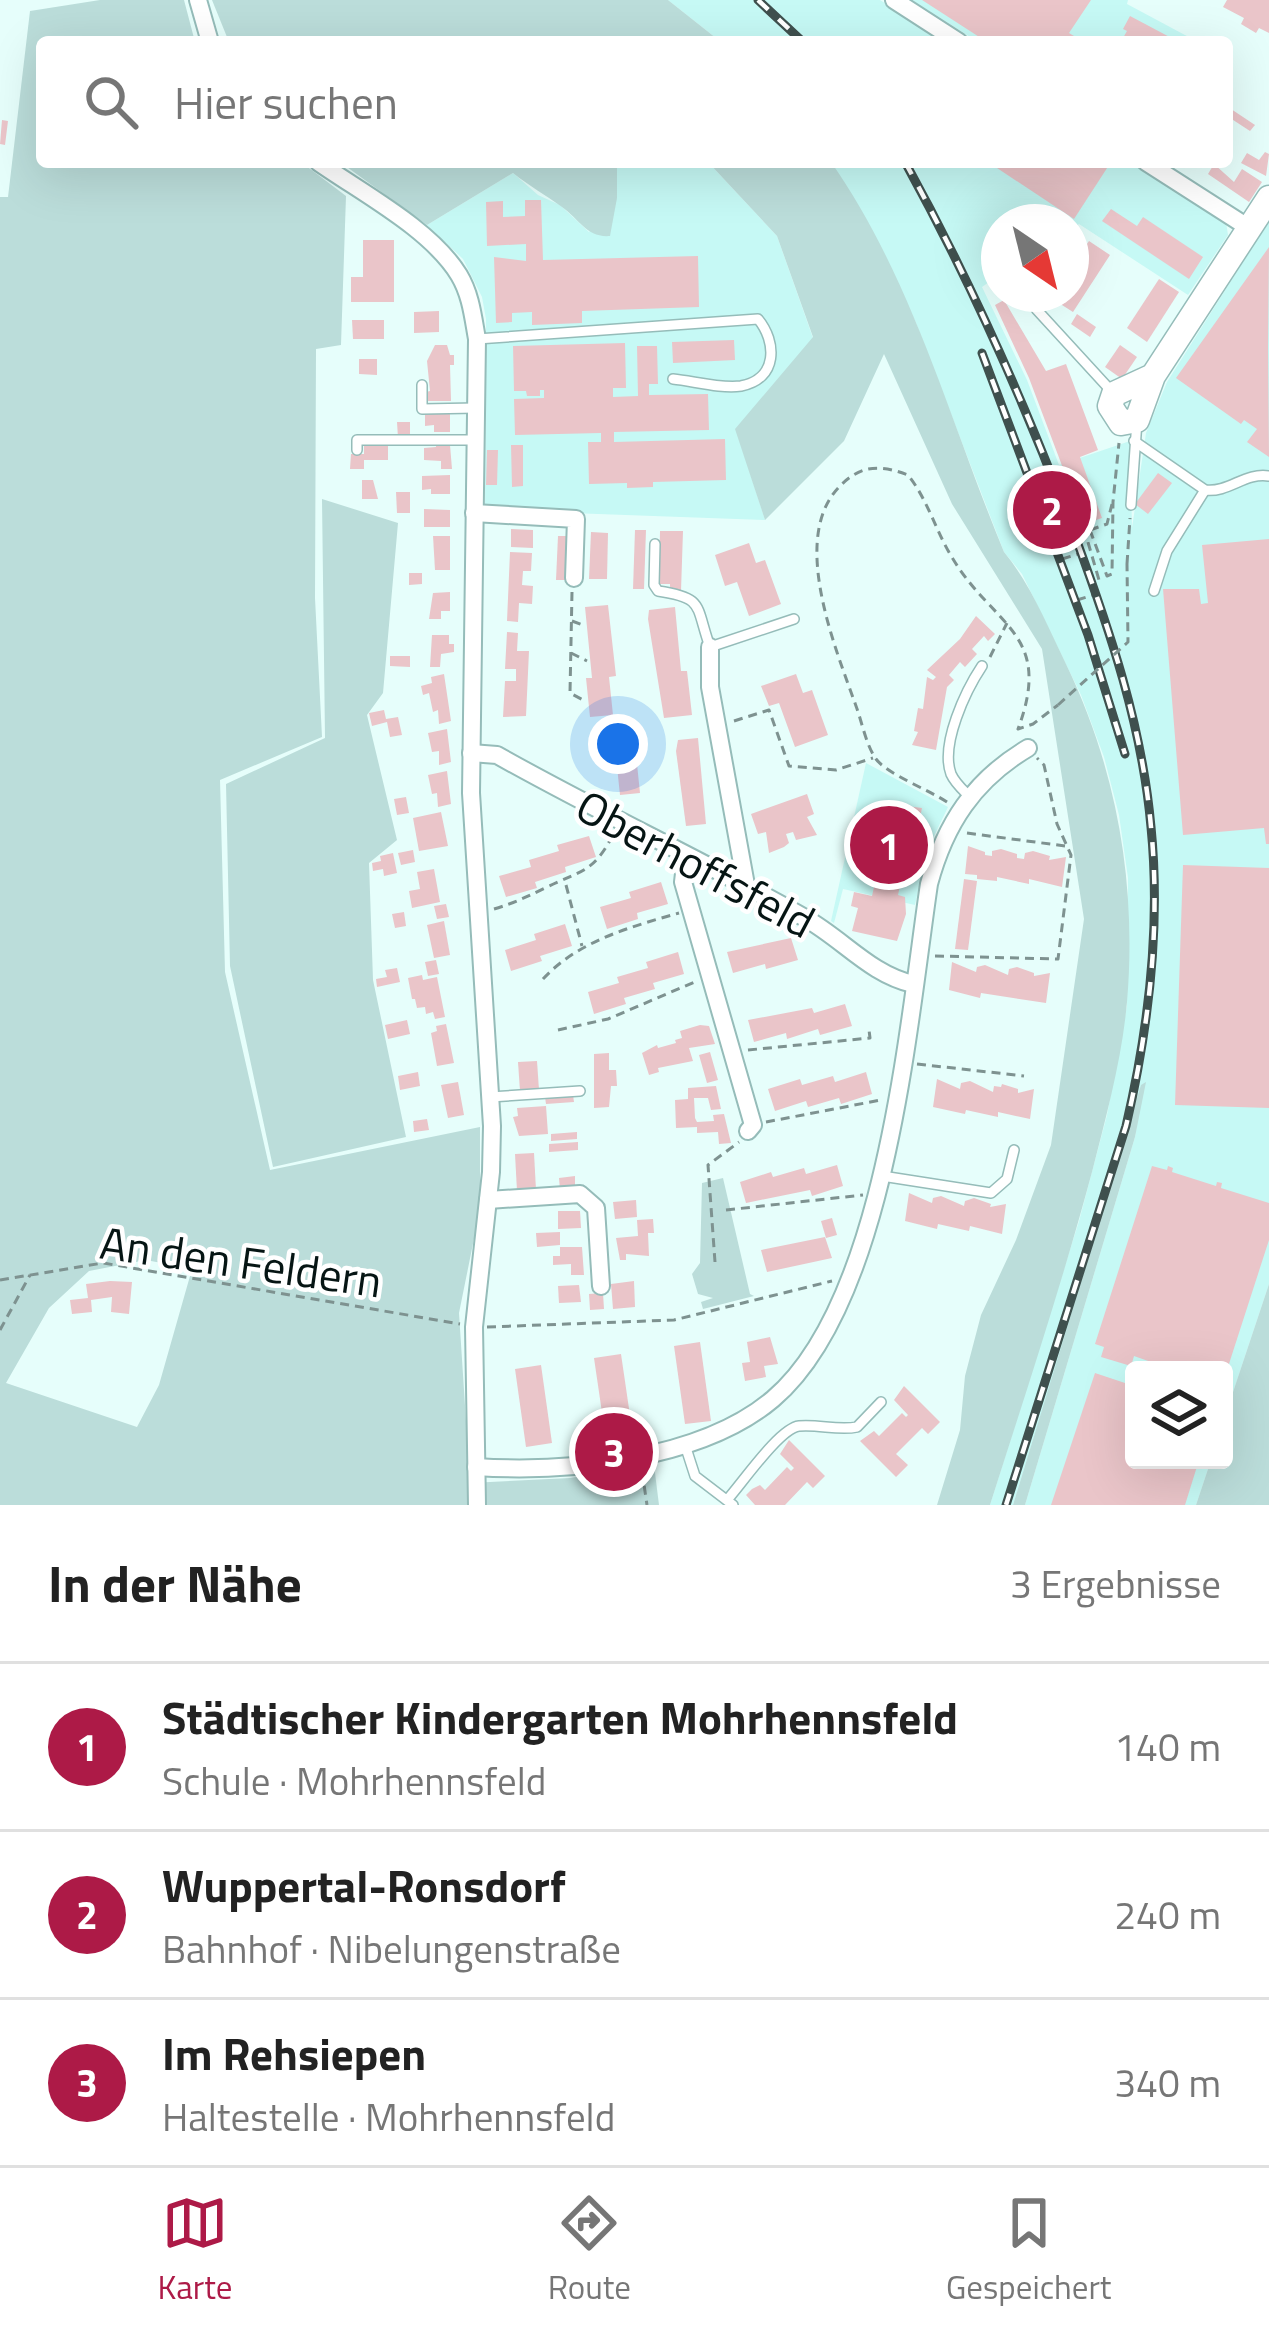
<!DOCTYPE html>
<html lang="de">
<meta charset="utf-8">
<style>
:root{--surface:#fff;--page:#f2f2f2;--text:#222;--muted:#767676;--line:#e0e0e0;--accent:#ad1a47}
body{margin:0;font-family:"Titillium Web",sans-serif;background:var(--page);color:var(--text)}
.controls{position:absolute;right:36px;bottom:36px;display:grid;overflow:hidden;border-radius:12px;box-shadow:0 12px 48px #0002}
.controls button{width:108px;height:108px;display:grid;place-items:center;padding:0;border:0;border-bottom:3px solid var(--line);background:var(--surface);color:var(--text);font:60px sans-serif}
.compass{position:absolute;left:981px;top:204px;width:108px;height:108px;border-radius:50%;background:var(--surface);box-shadow:0 12px 48px #0002;rotate:145deg}
.you{position:absolute;left:618px;top:744px;width:42px;height:42px;margin:-30px;border:9px solid #fff;border-radius:50%;background:#1a73e8;box-shadow:0 0 0 18px #1a73e833}
.badge{display:grid;place-items:center;width:78px;height:78px;border-radius:50%;background:var(--accent);color:#fff;font-size:39px;font-weight:700}
.pin{position:absolute;translate:-50% -50%;border:6px solid #fff;box-shadow:0 3px 12px #0006}
.list{margin:0;padding:0;list-style:none}
h2{display:flex;justify-content:space-between;align-items:center;height:156px;margin:0;padding:0 48px;font-size:51px}
h2 small{font-size:39px;font-weight:400;color:var(--muted)}
.list li{display:grid;grid-template-columns:78px 1fr auto;gap:36px;align-items:center;box-sizing:border-box;height:168px;padding:0 48px;border-top:3px solid var(--line)}
.list b{display:block;font-size:45px;white-space:nowrap}
.list p{margin:0;font-size:39px;white-space:nowrap;color:var(--muted)}
.list em{font-size:39px;font-style:normal;color:var(--muted)}
.icon{flex:none;width:66px;height:66px;fill:none;stroke:currentColor;stroke-width:2;stroke-linecap:round;stroke-linejoin:round}
.map{position:relative;flex:none;width:1269px;height:1505px;overflow:hidden}
.search{position:absolute;background:var(--surface);box-shadow:0 12px 48px #0002;left:36px;right:36px;top:36px;height:132px;display:flex;align-items:center;gap:30px;box-sizing:border-box;padding:0 42px;border-radius:12px;color:var(--muted);font-size:45px}
.sheet{height:660px;background:var(--surface)}
nav{display:flex;justify-content:space-around;align-items:center;box-sizing:border-box;height:168px;border-top:3px solid var(--line);background:var(--surface);font-size:33px;color:var(--muted)}
nav a{display:grid;justify-items:center;gap:6px}
nav .on{color:var(--accent)}
.map>svg:first-child{display:block}
.built{fill:#c6f9f5}
.green{fill:#bbddda;fill-rule:evenodd}
.building{fill:#eac5c9}
.lines{fill:none;stroke-linecap:round;stroke-linejoin:round}
.lane-casing{stroke:#95bcb9;stroke-width:12}
.street-casing{stroke:#95bcb9;stroke-width:20}
.secondary-casing{stroke:#95bcb9;stroke-width:27}
.path{stroke:#7e9290;stroke-width:3;stroke-dasharray:9 6;stroke-linecap:butt}
.lane{stroke:#fff;stroke-width:9}
.street{stroke:#fff;stroke-width:16}
.secondary{stroke:#fff;stroke-width:24}
.rail-casing{stroke:#3f504e;stroke-width:9}
.rail{stroke:#fff;stroke-width:4.5;stroke-dasharray:14;stroke-linecap:butt}
.path-bridge{stroke:#7e9290;stroke-width:3;stroke-dasharray:9 6;stroke-linecap:butt}
.labels{text-anchor:middle;dominant-baseline:central;stroke-width:9;stroke-linejoin:round;paint-order:stroke}
.street-label{font-size:45px;fill:#061514;stroke:#fff}
</style>
<div class="map">
<svg width="1269" height="1505" viewBox="0 0 1269 1505">
<rect width="100%" height="100%" fill="#e6fefb"/>
<g class="built">
<polygon points="668,0 880,0 946,42 721,42"/>
<polygon points="912,0 1128,0 1127,4 1198,42 978,42"/>
<polygon points="617,162 708,162 777,236 813,338 736,429 765,520 485,510 486,319 482,297 463,259 427,225 513,173 538,195 560,205 589,232 617,198"/>
<polygon points="831,162 1133,162 1226,222 1228,235 1188,295 1079,224 1071,229 1071,222 999,222 999,275 982,287 1027,380 1059,465 1130,441 1132,528 1146,433 1167,382 1269,221 1269,1284 1224,1419 1224,1370 1134,1370 1134,1460 1211,1460 1196,1505 1025,1505 1135,1137 1144,1083 1013,1505 990,1505 1079,1221 1107,1115 1127,1006 1128,878 1119,815 1104,757 1081,695 1022,574 1004,552 916,323 878,243"/>
<polygon points="866,763 948,807 926,853 915,905 843,889 834,923 831,921"/>
</g>
<g class="green">
<path d="M100,0H184L195,42H42V162H301L346,196L341,345L316,349L315,598L322,737L220,780L225,972L270,1170L480,1127V1209L459,1313L470,1483L570,1478L654,1465L659,1505H0V197H8L30,11ZM146,1260L192,1269L159,1385L137,1427L6,1383L49,1308L89,1271Z"/>
<polygon points="212,0 668,0 721,42 229,42"/>
<path d="M340,162H617V198L610,236C587,238 579,219 562,207C546,195 529,186 513,173L427,225Z"/>
<path d="M708,162H831C913,279 950,422 1004,552C1031,585 1047,625 1066,664C1117,770 1137,884 1127,1002C1122,1059 1106,1117 1092,1172C1062,1284 1025,1395 990,1505H937L960,1430L965,1376L981,1315L1016,1240L1051,1145L1084,919L1042,649L952,504L884,354L844,441L765,520L735,429L813,337L777,236Z"/>
<polygon points="322,499 398,523 383,693 367,715 397,840 369,863 373,980 406,1137 273,1167 230,966 226,784 325,738"/>
<polygon points="1146,1082 1135,1137 1025,1505 1013,1505 1141,1085"/>
<polygon points="723,1178 750,1294 754,1296 703,1309 701,1302 713,1298 698,1294 692,1274 700,1263 702,1183"/>
<polygon points="1269,1284 1269,1505 1196,1505 1211,1460 1224,1460 1224,1419"/>
</g>
<g class="building">
<polygon points="922,0 1091,0 1069,33 1084,42 987,42"/>
<polygon points="1227,0 1269,0 1269,33 1259,28 1256,33 1241,24 1244,18 1223,7"/>
<polygon points="1130,16 1179,42 1129,42 1123,38 1127,31 1123,29"/>
<polygon points="1231,109 1255,125 1250,131 1227,116"/>
<polygon points="2,120 8,121 5,145 0,144"/>
<polygon points="1265,152 1269,154 1266,176 1241,163 1247,153 1259,160"/>
<polygon points="988,162 1111,162 1074,219"/>
<polygon points="1214,164 1234,182 1242,169 1262,182 1249,202 1208,174"/>
<polygon points="525,200 541,200 543,260 698,256 699,307 582,311 582,323 532,325 532,312 512,313 512,322 496,323 494,257 526,261 526,244 487,246 486,202 503,201 503,217 525,216"/>
<polygon points="1111,209 1137,226 1143,217 1203,257 1189,279 1102,221"/>
<polygon points="363,240 394,240 394,302 351,302 351,277 363,277"/>
<polygon points="1089,241 1110,255 1073,312 1051,298 1054,294 1071,294 1071,268"/>
<polygon points="1269,247 1268,348 1269,457 1247,442 1257,429 1244,420 1241,424 1176,378"/>
<polygon points="1159,279 1179,292 1147,342 1127,328"/>
<polygon points="1004,300 1046,371 1066,364 1098,450 1080,457 1102,518 1084,524 1029,378 995,305"/>
<polygon points="439,311 439,332 414,333 414,312"/>
<polygon points="1077,314 1096,327 1090,337 1071,324"/>
<polygon points="352,320 384,320 384,339 353,339"/>
<polygon points="734,340 735,360 673,363 672,342"/>
<polygon points="625,343 626,388 613,388 613,397 638,396 637,346 657,346 658,384 649,384 649,395 708,394 709,430 614,432 614,442 725,439 726,480 653,482 653,487 627,488 627,483 589,484 588,442 601,442 601,433 515,435 514,399 544,398 544,390 540,390 540,396 527,396 526,391 514,391 513,346"/>
<polygon points="435,345 447,345 450,355 454,355 454,365 450,365 451,401 426,401 426,392 430,391 427,361"/>
<polygon points="1120,345 1137,357 1122,379 1105,367"/>
<polygon points="359,359 377,359 377,375 359,374"/>
<polygon points="425,413 450,413 450,432 434,432 434,425 425,426"/>
<polygon points="397,422 410,422 410,438 398,438"/>
<polygon points="364,442 388,446 388,460 364,460 364,469 350,469 351,454 364,454"/>
<polygon points="436,442 450,445 452,469 441,469 441,461 424,460 424,448 436,447"/>
<polygon points="511,445 523,445 523,486 512,487"/>
<polygon points="487,450 498,450 497,485 486,485"/>
<polygon points="1158,473 1172,483 1148,514 1135,504"/>
<polygon points="450,475 450,494 431,494 431,489 422,490 422,476"/>
<polygon points="362,480 373,480 378,499 362,499"/>
<polygon points="396,492 410,492 410,513 397,513"/>
<polygon points="424,509 450,510 450,527 424,527"/>
<polygon points="511,529 533,530 533,548 511,547"/>
<polygon points="635,530 646,530 644,589 633,589"/>
<polygon points="660,531 683,531 681,591 670,590 670,584 659,584"/>
<polygon points="591,532 608,533 607,579 589,579"/>
<polygon points="433,536 450,536 450,570 435,570"/>
<polygon points="558,536 569,536 567,580 556,580"/>
<polygon points="1269,539 1269,844 1266,844 1264,828 1183,835 1163,589 1199,589 1201,604 1208,603 1202,545"/>
<polygon points="749,543 756,563 765,560 781,604 749,616 737,582 725,586 715,555"/>
<polygon points="510,552 532,553 531,571 523,571 522,585 533,586 532,604 519,603 518,622 507,621"/>
<polygon points="409,573 422,573 422,584 409,585"/>
<polygon points="450,592 450,611 441,611 441,619 429,619 433,593"/>
<polygon points="608,605 616,676 609,677 613,715 590,717 586,678 592,678 585,607"/>
<polygon points="675,607 681,671 687,671 692,715 664,718 648,619 649,610"/>
<polygon points="976,616 995,634 988,641 984,636 972,649 977,654 965,667 960,662 949,675 954,680 947,687 936,750 912,745 918,732 914,731 918,708 923,709 927,677 933,680 936,677 927,670 960,639"/>
<polygon points="507,632 518,633 517,651 529,651 526,716 503,717 505,681 516,681 516,669 505,669"/>
<polygon points="432,635 449,635 449,644 454,644 454,652 441,654 440,667 430,667"/>
<polygon points="390,656 410,656 410,667 390,666"/>
<polygon points="444,674 451,721 439,724 438,710 433,712 429,693 423,695 421,686 432,683 431,677"/>
<polygon points="796,674 803,693 812,690 828,735 795,747 779,703 769,706 761,686"/>
<polygon points="384,710 386,719 398,717 402,735 390,737 387,722 372,726 369,713"/>
<polygon points="447,729 451,762 439,765 439,751 432,752 428,733"/>
<polygon points="634,735 640,793 620,795 614,738"/>
<polygon points="698,738 706,824 686,826 676,751 678,740"/>
<polygon points="447,771 451,804 438,807 437,793 432,794 428,775"/>
<polygon points="807,794 814,814 807,817 817,835 796,840 793,832 786,834 789,843 784,847 769,853 766,832 758,834 751,814"/>
<polygon points="406,797 409,813 397,815 394,799"/>
<polygon points="884,803 922,808 919,822 930,825 925,847 909,843 898,895 905,897 906,914 897,941 852,931 858,908 851,906 854,892 872,896 880,861 876,861 883,829 878,828"/>
<polygon points="441,812 448,846 419,851 413,818"/>
<polygon points="589,836 596,857 565,867 566,872 535,882 537,888 506,897 499,876 531,867 529,860 559,851 557,845"/>
<polygon points="968,846 985,852 985,855 992,856 992,851 1001,849 1017,854 1017,858 1024,859 1025,853 1033,851 1050,856 1049,860 1066,857 1062,887 1029,879 1029,884 997,877 997,881 977,879 977,875 965,874"/>
<polygon points="413,850 415,862 401,865 398,853"/>
<polygon points="393,853 397,873 384,876 383,869 373,871 372,863 381,861 380,856"/>
<polygon points="1183,865 1269,868 1269,1108 1175,1105"/>
<polygon points="434,869 440,902 412,908 409,891 420,889 417,872"/>
<polygon points="964,879 977,881 968,950 955,949"/>
<polygon points="661,882 668,904 637,913 638,919 607,929 600,907 631,898 629,892"/>
<polygon points="446,904 449,917 437,919 434,906"/>
<polygon points="404,912 406,926 395,928 392,914"/>
<polygon points="444,921 450,955 434,958 427,925"/>
<polygon points="565,924 572,946 540,956 542,961 511,971 505,950 536,940 534,934"/>
<polygon points="791,938 798,960 766,969 765,964 733,973 727,952"/>
<polygon points="678,952 684,974 653,983 655,989 624,998 626,1004 594,1014 588,992 619,983 617,977 648,968 646,962"/>
<polygon points="436,960 439,974 428,976 425,962"/>
<polygon points="952,962 976,972 977,967 985,965 1008,975 1009,969 1017,967 1034,973 1034,976 1050,973 1046,1003 981,993 980,998 949,990"/>
<polygon points="397,968 400,982 377,987 376,979 387,977 385,970"/>
<polygon points="422,975 423,980 437,977 445,1017 435,1019 433,1012 426,1014 425,1007 417,1008 415,999 412,999 408,978"/>
<polygon points="845,1004 852,1026 820,1035 818,1029 787,1039 786,1033 754,1042 748,1020 812,1008 814,1013"/>
<polygon points="407,1020 410,1034 388,1039 385,1025"/>
<polygon points="446,1024 454,1063 437,1066 431,1033 437,1031 436,1026"/>
<polygon points="700,1025 709,1026 715,1044 689,1048 693,1061 658,1068 659,1072 649,1075 642,1053 657,1045 658,1048 676,1043 675,1040 682,1038 680,1031"/>
<polygon points="710,1052 718,1080 707,1083 699,1055"/>
<polygon points="609,1053 609,1070 616,1070 617,1086 611,1086 609,1107 594,1108 594,1054"/>
<polygon points="537,1061 539,1090 520,1091 518,1062"/>
<polygon points="418,1072 420,1086 400,1090 398,1076"/>
<polygon points="866,1072 872,1094 841,1104 839,1098 808,1107 806,1101 775,1111 768,1089 800,1079 802,1085 833,1076 835,1082"/>
<polygon points="937,1079 960,1089 961,1083 970,1081 993,1092 994,1086 1001,1087 1002,1084 1018,1089 1018,1093 1034,1089 1030,1119 998,1112 998,1117 966,1110 965,1114 933,1107"/>
<polygon points="458,1082 464,1115 448,1118 441,1085"/>
<polygon points="716,1086 721,1109 711,1110 708,1098 694,1098 695,1118 697,1122 714,1121 713,1115 724,1114 731,1143 719,1144 718,1132 697,1133 697,1127 676,1128 675,1100 688,1099 688,1088"/>
<polygon points="573,1095 574,1102 546,1104 545,1097"/>
<polygon points="546,1106 548,1134 519,1136 513,1117 518,1116 517,1108"/>
<polygon points="427,1119 429,1130 414,1132 413,1121"/>
<polygon points="577,1132 577,1139 551,1141 551,1134"/>
<polygon points="578,1142 578,1150 549,1152 549,1144"/>
<polygon points="534,1153 536,1190 517,1191 515,1154"/>
<polygon points="837,1165 843,1186 812,1196 810,1190 746,1203 740,1182 771,1172 773,1177 804,1168 806,1174"/>
<polygon points="1152,1166 1167,1170 1168,1166 1173,1168 1172,1172 1216,1186 1217,1182 1222,1183 1221,1188 1269,1203 1269,1240 1227,1370 1149,1370 1151,1362 1134,1356 1131,1366 1101,1357 1104,1347 1095,1344"/>
<polygon points="575,1176 575,1189 560,1190 559,1178"/>
<polygon points="909,1193 932,1203 933,1198 941,1196 964,1206 965,1201 974,1198 991,1204 990,1207 1006,1204 1002,1234 970,1226 969,1231 938,1224 937,1229 905,1221"/>
<polygon points="636,1200 637,1217 615,1219 613,1202"/>
<polygon points="558,1211 580,1211 581,1228 558,1229"/>
<polygon points="832,1218 837,1235 826,1238 821,1221"/>
<polygon points="653,1219 654,1233 648,1233 649,1256 626,1254 626,1260 620,1260 616,1238 638,1236 637,1220"/>
<polygon points="560,1232 560,1245 537,1247 536,1233"/>
<polygon points="825,1237 832,1258 767,1272 761,1250"/>
<polygon points="560,1247 582,1247 584,1275 571,1275 571,1264 553,1265 553,1256 560,1256"/>
<polygon points="110,1281 132,1282 129,1314 111,1312 112,1297 91,1300 92,1312 72,1314 70,1300 88,1298 86,1284"/>
<polygon points="634,1281 635,1307 613,1309 611,1284"/>
<polygon points="579,1285 581,1302 559,1303 558,1286"/>
<polygon points="603,1293 604,1309 590,1310 589,1294"/>
<polygon points="770,1337 778,1364 764,1366 766,1377 745,1381 742,1363 750,1362 747,1342"/>
<polygon points="700,1342 711,1421 685,1424 674,1346"/>
<polygon points="621,1354 633,1436 606,1440 594,1358"/>
<polygon points="541,1365 552,1443 526,1447 515,1369"/>
<polygon points="1095,1373 1134,1386 1134,1460 1199,1460 1185,1505 1051,1505"/>
<polygon points="904,1386 940,1422 928,1434 922,1428 896,1454 908,1465 896,1477 860,1441 874,1431 879,1436 902,1413 906,1417 908,1415 894,1400"/>
<polygon points="789,1440 825,1476 813,1488 807,1482 785,1505 755,1505 746,1495 752,1489 760,1485 765,1490 787,1467 791,1471 794,1468 780,1454"/>
</g>
<g class="lines">
<defs>
<g id="lane">
<polyline points="1027,294 1037,310 1114,394"/>
<path d="M477,339L758,319C777,342 778,379 741,386C721,389 693,381 673,379"/>
<polyline points="422,385 422,409 476,408"/>
<path d="M1134,441L1205,490C1229,493 1245,472 1269,476"/>
<polyline points="357,450 357,440 474,440"/>
<polyline points="1131,505 1137,421"/>
<path d="M655,544L654,585L658,591C705,598 695,605 710,647L794,619"/>
<polyline points="1154,591 1167,551 1205,490"/>
<path d="M969,796C962,789 955,783 951,774C940,744 966,690 982,666"/>
<polyline points="490,1097 580,1091"/>
<polyline points="882,1176 991,1193 1007,1179 1014,1150"/>
<polyline points="685,1445 695,1476 733,1505"/>
<path d="M727,1500C743,1482 780,1428 799,1426C819,1424 838,1431 857,1427L881,1402"/>
</g>
<g id="street">
<polyline points="198,0 210,42"/>
<polyline points="894,0 959,42"/>
<path d="M318,162C362,193 431,229 459,275C471,295 473,317 477,339L471,793L492,1126L491,1172L474,1327L477,1505"/>
<polyline points="1146,162 1249,228"/>
<polyline points="474,513 576,519 574,578"/>
<polyline points="710,647 710,687 746,885"/>
<path d="M471,753L497,755C598,812 704,861 805,918C844,940 870,974 913,984"/>
<polyline points="686,857 683,882 753,1125 748,1131"/>
<polyline points="488,1200 580,1194 596,1208 601,1286"/>
<path d="M476,1467C567,1473 701,1460 773,1399C886,1303 908,1025 929,884C945,824 974,780 1028,748"/>
</g>
<polyline id="secondary" points="1153,376 1114,394 1110,406 1121,423 1137,420 1153,376 1269,198"/>
</defs>
<use href="#lane" class="lane-casing"/>
<use href="#street" class="street-casing"/>
<use href="#secondary" class="secondary-casing"/>
<g class="path">
<polyline points="1089,530 1085,532 1099,580"/>
<polyline points="1090,530 1107,576 1112,574 1113,502 1119,443"/>
<polyline points="1090,530 1107,524 1112,504"/>
<polyline points="1062,559 1078,554"/>
<polyline points="1127,564 1130,518"/>
<polyline points="572,592 570,693 583,700"/>
<polyline points="1077,600 1093,595"/>
<polyline points="572,621 583,625"/>
<polyline points="571,653 587,661"/>
<polyline points="990,657 1007,623"/>
<polyline points="734,721 769,710 789,766 836,770 873,758"/>
<path d="M947,802C929,790 887,774 876,759C866,745 862,722 856,706C836,649 788,536 841,485C862,464 882,465 908,475C928,500 936,532 953,559C994,627 1054,633 1018,729L1033,724L1058,705"/>
<polyline points="967,833 1065,846"/>
<polyline points="566,885 582,946"/>
<path d="M494,909C514,903 529,896 547,887C582,870 593,873 613,835"/>
<polyline points="935,956 1058,959 1071,855 1057,824 1044,765 1037,758"/>
<path d="M543,979C578,941 630,927 679,913"/>
<polyline points="558,1030 608,1019 697,981"/>
<polyline points="748,1050 870,1038 869,1030"/>
<polyline points="917,1064 1024,1076"/>
<polyline points="766,1122 881,1100"/>
<polyline points="726,1210 863,1195"/>
<polyline points="715,1262 708,1165 739,1142"/>
<polyline points="0,1280 103,1263 460,1324"/>
<polyline points="487,1327 674,1320 832,1281"/>
<polyline points="0,1330 30,1275"/>
<polyline points="642,1471 647,1505"/>
</g>
<use href="#lane" class="lane"/>
<use href="#street" class="street"/>
<use href="#secondary" class="secondary"/>
<defs>
<g id="rail">
<polyline points="758,0 803,42"/>
<path d="M905,162C971,282 1027,408 1075,536C1110,631 1142,725 1151,827C1161,928 1149,1027 1126,1126L1006,1505"/>
<polyline points="982,353 1088,635 1125,754"/>
</g>
</defs>
<use href="#rail" class="rail-casing"/>
<use href="#rail" class="rail"/>
<polyline class="path-bridge" points="1058,705 1128,642 1127,564"/>
</g>
<g class="labels">
<g class="street-label">
<text transform="translate(696 863) rotate(28)">Oberhoffsfeld</text>
<text transform="translate(241 1261) rotate(8)">An den Feldern</text>
</g>
</g>
</svg>
<div class="controls">
<button><svg class="icon" aria-label="layers" viewBox="0 0 24 24"><path d="M12 4l9 5-9 5-9-5zM3 14l9 5 9-5"/></svg></button>
</div>
<svg class="compass" viewBox="-18 -18 36 36"><path d="M0-13l5 13h-10z" fill="#e53935"/><path d="M0 13l5-13h-10z" fill="#767676"/></svg>
<div class="you"></div>
<div class="pin badge" style="left:889px;top:845px">1</div>
<div class="pin badge" style="left:1052px;top:510px">2</div>
<div class="pin badge" style="left:614px;top:1452px">3</div>
<div class="search"><svg class="icon" aria-label="search" viewBox="0 0 24 24"><circle cx="10" cy="10" r="6"/><path d="M15 15l6 6"/></svg>Hier suchen</div>
</div>
<section class="sheet">
<h2>In der Nähe<small>3 Ergebnisse</small></h2>
<ul class="list">
<li><span class="badge">1</span><div><b>Städtischer Kindergarten Mohrhennsfeld</b><p>Schule · Mohrhennsfeld</p></div><em>140 m</em></li>
<li><span class="badge">2</span><div><b>Wuppertal-Ronsdorf</b><p>Bahnhof · Nibelungenstraße</p></div><em>240 m</em></li>
<li><span class="badge">3</span><div><b>Im Rehsiepen</b><p>Haltestelle · Mohrhennsfeld</p></div><em>340 m</em></li>
</ul>
</section>
<nav>
<a class="on"><svg class="icon" aria-label="map" viewBox="0 0 24 24"><path d="M3 6l6-2 6 2 6-2v14l-6 2-6-2-6 2zM9 4v14M15 6v14"/></svg>Karte</a>
<a><svg class="icon" aria-label="directions" viewBox="0 0 24 24"><path d="M12 3l9 9-9 9-9-9zM9 14v-3h6M13 9l2 2-2 2"/></svg>Route</a>
<a><svg class="icon" aria-label="saved" viewBox="0 0 24 24"><path d="M7 4h10v16l-5-4-5 4z"/></svg>Gespeichert</a>
</nav>
